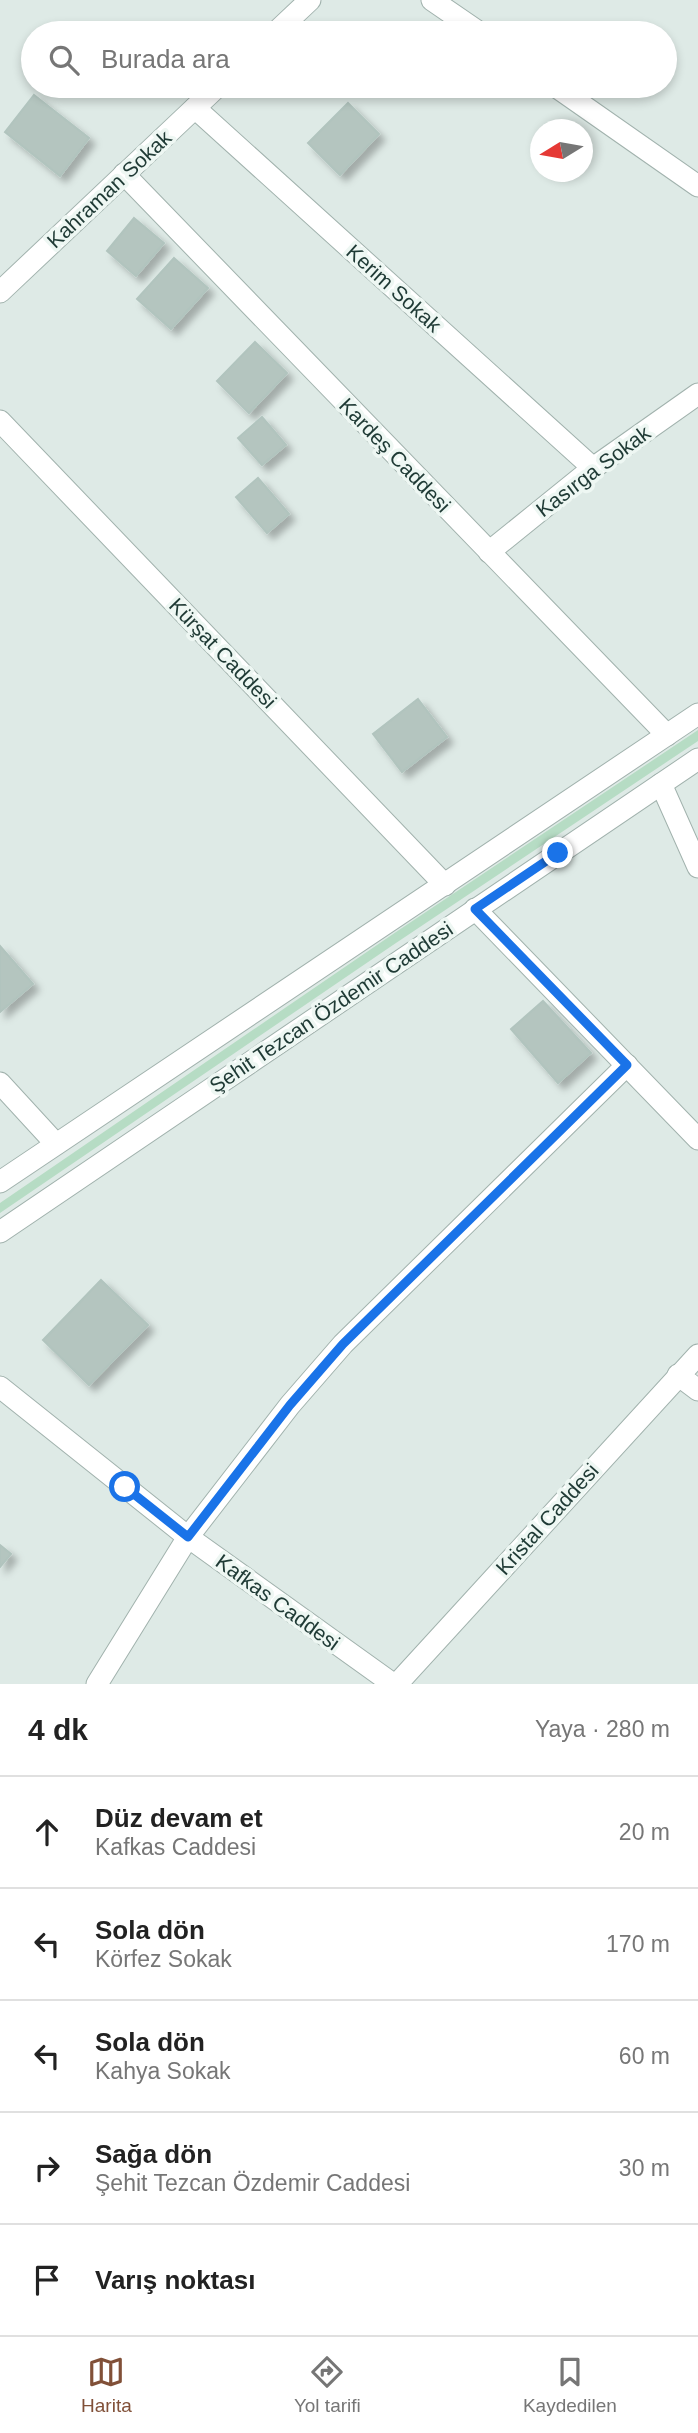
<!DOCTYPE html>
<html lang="tr">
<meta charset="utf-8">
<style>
:root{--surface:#fff;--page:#f6f6f6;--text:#222;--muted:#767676;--line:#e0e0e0;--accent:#815038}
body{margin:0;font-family:Helvetica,sans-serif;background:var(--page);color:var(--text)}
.compass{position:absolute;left:530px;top:119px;width:63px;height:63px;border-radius:50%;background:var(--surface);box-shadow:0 4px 10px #0003;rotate:259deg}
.stop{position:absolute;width:21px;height:21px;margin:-16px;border:5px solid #1a73e8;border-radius:50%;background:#fff}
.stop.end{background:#1a73e8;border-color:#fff;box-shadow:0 2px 7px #0008}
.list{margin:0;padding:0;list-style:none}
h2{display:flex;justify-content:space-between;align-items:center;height:91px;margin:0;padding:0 28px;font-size:30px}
h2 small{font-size:23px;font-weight:400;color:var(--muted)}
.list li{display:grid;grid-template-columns:46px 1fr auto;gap:21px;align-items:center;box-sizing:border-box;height:112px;padding:0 28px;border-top:2px solid var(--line)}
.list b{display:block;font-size:26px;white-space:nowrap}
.list p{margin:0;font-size:23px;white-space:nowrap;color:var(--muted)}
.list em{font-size:23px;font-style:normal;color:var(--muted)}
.icon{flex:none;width:38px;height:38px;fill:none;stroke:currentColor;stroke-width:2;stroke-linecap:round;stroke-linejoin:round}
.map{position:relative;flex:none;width:698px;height:1684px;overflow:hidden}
.search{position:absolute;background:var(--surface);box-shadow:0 4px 10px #0003;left:21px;right:21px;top:21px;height:77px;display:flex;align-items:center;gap:18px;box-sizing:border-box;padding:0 24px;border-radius:38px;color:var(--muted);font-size:26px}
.sheet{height:651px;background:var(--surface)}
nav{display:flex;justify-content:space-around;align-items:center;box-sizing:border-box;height:98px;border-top:2px solid var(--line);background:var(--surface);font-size:19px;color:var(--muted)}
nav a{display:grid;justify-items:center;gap:4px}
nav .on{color:var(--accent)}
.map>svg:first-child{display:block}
.green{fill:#b6dcc4}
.building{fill:#b4c5bf;stroke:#b1c4be;stroke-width:2;filter:url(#shadow)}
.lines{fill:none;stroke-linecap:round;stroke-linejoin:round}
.minor-casing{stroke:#a1b2ad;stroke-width:23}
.minor{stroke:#fff;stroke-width:21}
.route{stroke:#1a73e8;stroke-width:9}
.labels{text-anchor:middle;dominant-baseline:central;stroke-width:7;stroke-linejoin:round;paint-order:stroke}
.street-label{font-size:21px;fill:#1f3a35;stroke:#eef7f3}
</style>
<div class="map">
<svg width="698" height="1684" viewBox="0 0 698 1684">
<defs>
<filter id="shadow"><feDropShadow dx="6" dy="6" stdDeviation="3.5" flood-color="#0004"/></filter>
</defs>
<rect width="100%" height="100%" fill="#deeae6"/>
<polygon class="green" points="698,730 698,741 393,945 0,1213 0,1203 396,932"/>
<g class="building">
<polygon points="34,95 89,138 60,176 5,132"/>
<polygon points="348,103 379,134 340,175 308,143"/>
<polygon points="134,218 164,243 136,276 107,251"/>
<polygon points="174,258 208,288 171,329 137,299"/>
<polygon points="255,342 287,373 249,413 217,381"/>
<polygon points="262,417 286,445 262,465 238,438"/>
<polygon points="258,478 289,514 267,533 236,497"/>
<polygon points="418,699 447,737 402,772 373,734"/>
<polygon points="0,946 33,984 0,1012"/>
<polygon points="543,1001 591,1053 558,1083 511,1029"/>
<polygon points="101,1280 148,1325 89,1385 43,1340"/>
<polygon points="0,1545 11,1554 0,1567"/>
</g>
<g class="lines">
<defs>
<g id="minor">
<polyline points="432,0 480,33"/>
<polyline points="275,33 310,0"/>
<polyline points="555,86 698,186"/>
<polyline points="195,108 593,468"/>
<polyline points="124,174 667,735"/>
<polyline points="0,292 218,86"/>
<polyline points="0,421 445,885"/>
<polyline points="489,552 593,468 698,394"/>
<polyline points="661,784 698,867"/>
<polyline points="475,909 698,1139"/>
<polyline points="0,1083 56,1144"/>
<polyline points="0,1182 698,714"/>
<polyline points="0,1232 698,759"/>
<polyline points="678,1375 698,1390"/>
<polyline points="0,1387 188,1537 393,1684"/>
<polyline points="97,1684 188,1537 290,1405 343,1344 627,1065"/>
<polyline points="397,1684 698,1355"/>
</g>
</defs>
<use href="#minor" class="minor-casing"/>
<use href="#minor" class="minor"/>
</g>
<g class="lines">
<polyline class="route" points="125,1487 188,1537 290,1405 343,1344 627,1065 475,909 558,853"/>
</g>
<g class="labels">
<g class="street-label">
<text transform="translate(109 189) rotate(-43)">Kahraman Sokak</text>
<text transform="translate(394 288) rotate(42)">Kerim Sokak</text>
<text transform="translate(395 455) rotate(46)">Kardeş Caddesi</text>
<text transform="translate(593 471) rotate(-37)">Kasırga Sokak</text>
<text transform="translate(223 653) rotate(46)">Kürşat Caddesi</text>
<text transform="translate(331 1007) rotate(-34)">Şehit Tezcan Özdemir Caddesi</text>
<text transform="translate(547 1519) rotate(-48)">Kristal Caddesi</text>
<text transform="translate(278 1602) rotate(36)">Kafkas Caddesi</text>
</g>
</g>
</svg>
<svg class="compass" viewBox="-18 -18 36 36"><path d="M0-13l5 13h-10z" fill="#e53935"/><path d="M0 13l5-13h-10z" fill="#767676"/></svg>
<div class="stop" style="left:125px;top:1487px"></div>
<div class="stop end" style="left:558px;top:853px"></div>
<div class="search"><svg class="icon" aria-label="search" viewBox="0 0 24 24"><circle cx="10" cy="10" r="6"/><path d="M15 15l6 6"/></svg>Burada ara</div>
</div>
<section class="sheet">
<h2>4 dk<small>Yaya · 280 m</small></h2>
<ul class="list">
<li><svg class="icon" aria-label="ahead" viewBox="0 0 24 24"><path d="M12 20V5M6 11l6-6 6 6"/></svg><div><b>Düz devam et</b><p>Kafkas Caddesi</p></div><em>20 m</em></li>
<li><svg class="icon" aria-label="left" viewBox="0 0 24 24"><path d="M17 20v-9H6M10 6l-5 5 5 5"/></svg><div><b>Sola dön</b><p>Körfez Sokak</p></div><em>170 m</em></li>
<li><svg class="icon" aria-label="left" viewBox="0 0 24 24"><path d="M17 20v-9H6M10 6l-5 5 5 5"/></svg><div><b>Sola dön</b><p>Kahya Sokak</p></div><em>60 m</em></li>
<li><svg class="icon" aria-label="right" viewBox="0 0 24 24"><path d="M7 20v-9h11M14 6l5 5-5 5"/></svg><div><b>Sağa dön</b><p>Şehit Tezcan Özdemir Caddesi</p></div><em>30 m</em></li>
<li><svg class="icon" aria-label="arrive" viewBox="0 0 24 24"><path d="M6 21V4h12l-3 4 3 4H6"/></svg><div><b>Varış noktası</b></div></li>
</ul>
</section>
<nav>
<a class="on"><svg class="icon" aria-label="map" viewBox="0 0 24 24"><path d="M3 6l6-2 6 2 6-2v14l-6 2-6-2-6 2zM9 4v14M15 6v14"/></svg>Harita</a>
<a><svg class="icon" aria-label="directions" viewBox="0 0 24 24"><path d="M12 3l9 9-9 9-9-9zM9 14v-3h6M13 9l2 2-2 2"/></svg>Yol tarifi</a>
<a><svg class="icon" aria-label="saved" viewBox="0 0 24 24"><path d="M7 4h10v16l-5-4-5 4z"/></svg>Kaydedilen</a>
</nav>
